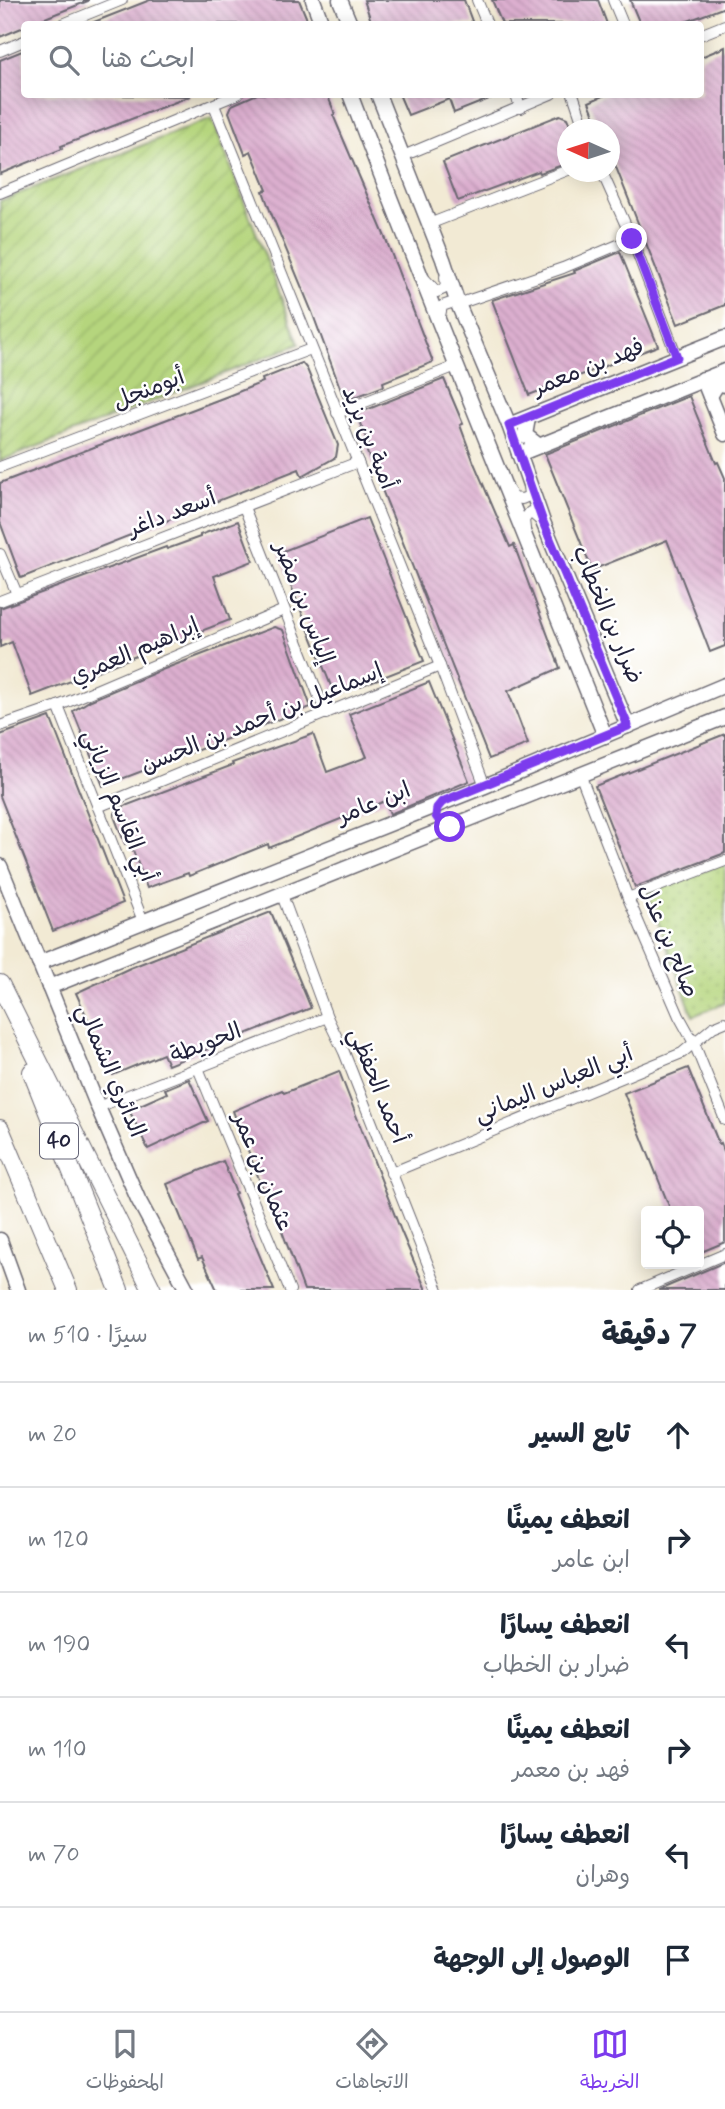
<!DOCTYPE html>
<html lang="ar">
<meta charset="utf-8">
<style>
:root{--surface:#fff;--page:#f6f6f7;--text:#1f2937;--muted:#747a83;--line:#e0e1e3;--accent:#7c3aed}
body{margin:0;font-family:Mynerve,"Playpen Sans Arabic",sans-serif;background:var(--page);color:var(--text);direction:rtl}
.controls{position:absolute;right:21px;bottom:21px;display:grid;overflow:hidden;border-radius:7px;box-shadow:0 4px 18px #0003}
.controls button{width:63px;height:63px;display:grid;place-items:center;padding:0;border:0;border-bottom:2px solid var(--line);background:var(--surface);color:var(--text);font:35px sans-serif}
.compass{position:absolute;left:557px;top:119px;width:63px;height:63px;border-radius:50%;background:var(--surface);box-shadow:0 4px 18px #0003;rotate:273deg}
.stop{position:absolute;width:21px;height:21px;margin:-16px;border:5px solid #7c3aed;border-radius:50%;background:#fff}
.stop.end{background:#7c3aed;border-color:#fff;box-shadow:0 2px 7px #0008}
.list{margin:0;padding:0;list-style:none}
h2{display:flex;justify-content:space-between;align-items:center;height:91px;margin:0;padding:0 28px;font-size:30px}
h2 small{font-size:23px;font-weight:400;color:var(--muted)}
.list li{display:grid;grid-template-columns:46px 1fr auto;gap:21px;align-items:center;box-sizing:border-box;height:105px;padding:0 28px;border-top:2px solid var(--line)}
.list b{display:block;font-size:26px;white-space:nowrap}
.list p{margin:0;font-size:23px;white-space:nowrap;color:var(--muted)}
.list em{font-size:23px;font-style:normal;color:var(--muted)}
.icon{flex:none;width:38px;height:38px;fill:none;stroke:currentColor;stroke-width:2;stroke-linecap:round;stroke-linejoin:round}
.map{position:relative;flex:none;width:725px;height:1290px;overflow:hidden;direction:ltr}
.search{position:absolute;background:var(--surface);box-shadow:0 4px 18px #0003;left:21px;right:21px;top:21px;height:77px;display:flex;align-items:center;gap:18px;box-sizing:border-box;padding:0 24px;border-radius:7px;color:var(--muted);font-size:26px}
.sheet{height:721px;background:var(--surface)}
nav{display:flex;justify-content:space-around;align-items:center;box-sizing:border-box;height:98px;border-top:2px solid var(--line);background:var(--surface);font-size:19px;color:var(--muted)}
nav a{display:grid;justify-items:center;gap:4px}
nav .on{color:var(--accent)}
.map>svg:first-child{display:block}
.park{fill:url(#park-dots);stroke:#6c7c5c;stroke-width:2}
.garden{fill:url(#garden-furrows);stroke:#6c7c5c;stroke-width:2}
.building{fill:url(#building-back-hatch)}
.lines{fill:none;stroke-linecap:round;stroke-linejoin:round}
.street-casing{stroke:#6b6871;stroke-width:12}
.secondary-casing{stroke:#6b6871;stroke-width:17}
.primary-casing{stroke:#6b6871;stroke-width:17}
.highway-casing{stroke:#6b6871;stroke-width:20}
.street{stroke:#fff;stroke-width:10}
.secondary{stroke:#fff;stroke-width:14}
.primary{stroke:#fff;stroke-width:14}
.highway{stroke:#fff;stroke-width:18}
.route{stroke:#7c3aed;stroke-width:9}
.labels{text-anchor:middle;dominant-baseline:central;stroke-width:5;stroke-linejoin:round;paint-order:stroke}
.shield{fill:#fff;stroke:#646476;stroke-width:2}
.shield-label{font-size:21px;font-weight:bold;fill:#22223b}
.street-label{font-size:23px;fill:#22223b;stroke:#fff}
</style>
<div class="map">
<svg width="725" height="1290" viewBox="0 0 725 1290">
<defs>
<pattern id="park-dots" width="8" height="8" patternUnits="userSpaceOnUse" patternTransform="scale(1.75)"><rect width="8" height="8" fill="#b5d57d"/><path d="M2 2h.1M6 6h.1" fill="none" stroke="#9bb76d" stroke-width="1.8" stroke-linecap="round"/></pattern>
<pattern id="garden-furrows" width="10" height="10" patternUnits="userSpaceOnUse" patternTransform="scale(1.75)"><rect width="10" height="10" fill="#b5d57d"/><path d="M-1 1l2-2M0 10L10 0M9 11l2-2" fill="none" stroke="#9bb76d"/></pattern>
<pattern id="building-back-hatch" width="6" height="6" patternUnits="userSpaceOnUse" patternTransform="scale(1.75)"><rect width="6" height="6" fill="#dcafcf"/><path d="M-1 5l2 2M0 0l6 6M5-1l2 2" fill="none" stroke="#bc96b3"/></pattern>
</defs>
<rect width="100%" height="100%" fill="#fff"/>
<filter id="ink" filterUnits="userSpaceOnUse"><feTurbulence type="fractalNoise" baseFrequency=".0143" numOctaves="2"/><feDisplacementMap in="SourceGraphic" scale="14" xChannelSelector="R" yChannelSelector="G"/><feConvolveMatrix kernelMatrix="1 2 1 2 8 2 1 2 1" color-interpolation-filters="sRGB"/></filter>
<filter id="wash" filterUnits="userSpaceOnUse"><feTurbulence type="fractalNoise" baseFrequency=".00686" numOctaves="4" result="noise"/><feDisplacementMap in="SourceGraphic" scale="28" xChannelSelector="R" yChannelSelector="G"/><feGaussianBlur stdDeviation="1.57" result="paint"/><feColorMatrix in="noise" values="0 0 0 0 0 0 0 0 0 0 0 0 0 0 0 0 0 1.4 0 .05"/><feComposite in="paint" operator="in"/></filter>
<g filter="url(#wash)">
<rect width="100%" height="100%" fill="#f2ead4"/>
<polygon class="park" points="725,863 725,1003 693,1016 647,892"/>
<polygon class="garden" points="212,118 299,344 0,461 0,201"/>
<g id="blocks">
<g class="building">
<polygon points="0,0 88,0 88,1 30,24 24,24 24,27 0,37"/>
<polygon points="150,0 299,0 309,24 89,24"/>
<polygon points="364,0 464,0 473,24 372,24"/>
<polygon points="492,0 598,0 607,24 502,24"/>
<polygon points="630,0 725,0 725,7 680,24 640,24"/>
<polygon points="725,47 725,305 678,324 610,152 610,130 600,130 589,102 607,94 701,94 701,57"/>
<polygon points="22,51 24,52 24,94 191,96 61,146 62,149 0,174 0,60"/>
<polygon points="257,94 327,94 335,114 333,115 385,237 433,362 383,382 384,386 345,401 312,312 271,213 263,191 267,190 251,151 245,154 229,112 232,105"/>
<polygon points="399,94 499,94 499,95 454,113 449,99 408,115"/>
<polygon points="560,115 567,118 572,130 568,130 568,163 540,173 539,171 458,201 443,162"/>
<polygon points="620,252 658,346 529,395 492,300 575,273 574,271"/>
<polygon points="302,363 307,369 338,445 336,457 302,476 299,469 21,578 0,522 0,483 228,396 263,382 262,379"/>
<polygon points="444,379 463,424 460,425 474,463 510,547 514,545 560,668 508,691 528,744 489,759 365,447 369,445 356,414"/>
<polygon points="689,396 716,463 718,462 725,478 725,646 710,652 667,540 592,570 545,454"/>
<polygon points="367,518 424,661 335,696 278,553"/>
<polygon points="238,521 253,561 214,576 230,620 32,696 12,642 0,647 0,608 166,547 167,549 200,537 200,535"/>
<polygon points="274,627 283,630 311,707 103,786 73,711 91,700 159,671"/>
<polygon points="429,682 469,781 390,814 385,801 269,848 268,844 189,876 188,873 147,888 130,842 125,844 114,816 117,809 233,765 232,763 313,734 327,772 367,757 349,714"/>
<polygon points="50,717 123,903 53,931 0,796 0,735"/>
<polygon points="725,734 725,853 635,887 595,786"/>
<polygon points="271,912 311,1008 168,1065 163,1054 113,1075 76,993 130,968"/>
<polygon points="688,1068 719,1144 721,1143 725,1154 725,1242 699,1253 699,1211 671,1211 624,1093"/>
<polygon points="339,1071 401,1231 426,1290 304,1290 267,1191 264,1192 233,1111 282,1090 284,1093"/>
<polygon points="189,1079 208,1121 148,1149 129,1110 167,1093 165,1089"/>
<polygon points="223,1161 236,1193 234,1194 274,1290 217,1290 202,1257 198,1259 167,1184"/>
<polygon points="725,1262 725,1290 659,1290"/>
</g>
</g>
</g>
<g filter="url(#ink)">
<use href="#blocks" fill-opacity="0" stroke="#6b6871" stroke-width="2"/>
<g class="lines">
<defs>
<g id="street">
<polyline points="477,0 487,24"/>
<polyline points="613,0 623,24"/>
<polyline points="63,24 122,0"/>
<polyline points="700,35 725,25"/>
<polyline points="0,51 24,41"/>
<polyline points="515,94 521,108"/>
<polyline points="573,94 585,130"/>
<polyline points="214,105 440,666 485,786"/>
<polyline points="403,156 551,94"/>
<polyline points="602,172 632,239 677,357"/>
<polyline points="0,193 238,94"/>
<polyline points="429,224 568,170"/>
<polyline points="423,277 437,292 446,288 445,277"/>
<polyline points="439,321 442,306 451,303 458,304 563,268 632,239"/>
<polyline points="337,413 456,366"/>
<polyline points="0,467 311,349"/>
<polyline points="510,492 514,498 522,499 529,496 528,485"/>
<polyline points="244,507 326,714"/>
<polyline points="525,529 524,520 530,512 542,522"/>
<polyline points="0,554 17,594"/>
<polyline points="0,601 358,462"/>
<polyline points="58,706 143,921"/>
<polyline points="0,726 58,706 284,610"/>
<polyline points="580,774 628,898 679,1016 694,1043 725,1120"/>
<polyline points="98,807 440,666"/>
<polyline points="282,895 327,1017 344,1052 438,1290"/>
<polyline points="628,898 725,861"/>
<polyline points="198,1068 290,1290"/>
<polyline points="98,1107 327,1017"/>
<polyline points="391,1173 682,1053 713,1027 725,1022"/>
<polyline points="640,1290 725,1254"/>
</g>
<g id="secondary">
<polyline points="313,0 322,24"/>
<polyline points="340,0 350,24"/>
<path d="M350,94C432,310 520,522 605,736"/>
<polyline points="378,94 443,259 458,304 509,425 543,522 628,726"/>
<polyline points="703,379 725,434"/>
<polyline points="710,396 718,383 725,385"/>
<polyline points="528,418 525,435 538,445"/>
<polyline points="509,425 725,338"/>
<polyline points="519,454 725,371"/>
<polyline points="39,963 485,786 725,685"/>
<polyline points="49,987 725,717"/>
<polyline points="0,1240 18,1290"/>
</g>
<polyline id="primary" points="0,866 98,1107 138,1199 187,1290"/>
<g id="highway">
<polyline points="0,984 152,1290"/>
<polyline points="32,1072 119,1290"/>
<polyline points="0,1129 68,1290"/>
</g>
</defs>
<use href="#street" class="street-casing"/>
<use href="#secondary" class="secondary-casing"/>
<use href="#primary" class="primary-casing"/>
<use href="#highway" class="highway-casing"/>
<use href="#street" class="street"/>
<use href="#secondary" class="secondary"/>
<use href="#primary" class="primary"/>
<use href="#highway" class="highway"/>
</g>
</g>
<g class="lines" filter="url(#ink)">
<polyline class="route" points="450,827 442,825 436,816 437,808 442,802 628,726 543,522 509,425 677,357 632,239"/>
</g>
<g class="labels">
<rect class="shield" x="40" y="1123.5" width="38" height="35" rx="5"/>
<g class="shield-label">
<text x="59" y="1141">40</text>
</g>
<g class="street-label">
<text transform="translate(589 368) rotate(-22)">فهد بن معمر</text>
<text transform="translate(149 390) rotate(-21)">أبومنجل</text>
<text transform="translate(368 438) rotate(68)">أمية بن يزيد</text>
<text transform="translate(172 514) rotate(-21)">أسعد داغر</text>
<text transform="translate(303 603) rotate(69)">إلياس بن مضر</text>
<text transform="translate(607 615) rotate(67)">ضرار بن الخطاب</text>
<text transform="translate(135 652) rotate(-23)">إبراهيم العمري</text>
<text transform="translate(262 719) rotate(-22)">إسماعيل بن أحمد بن الحسن</text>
<text transform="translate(374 804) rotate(-22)">ابن عامر</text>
<text transform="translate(118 806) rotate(68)">أبي القاسم الزياني</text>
<text transform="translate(668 941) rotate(67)">صالح بن عذل</text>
<text transform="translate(206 1044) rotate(-21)">الحويطة</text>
<text transform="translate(110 1071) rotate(67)">الدائري الشمالي</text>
<text transform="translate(554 1085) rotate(-22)">أبي العباس اليماني</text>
<text transform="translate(377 1086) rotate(68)">أحمد الحفظي</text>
<text transform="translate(262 1172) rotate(68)">عثمان بن عمر</text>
</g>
</g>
</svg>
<div class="controls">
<button><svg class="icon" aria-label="locate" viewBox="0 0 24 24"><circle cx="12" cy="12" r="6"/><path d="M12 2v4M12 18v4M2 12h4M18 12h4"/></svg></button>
</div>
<svg class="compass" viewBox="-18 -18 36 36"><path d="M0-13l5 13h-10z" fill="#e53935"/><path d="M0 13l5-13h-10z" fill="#747a83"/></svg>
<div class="stop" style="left:450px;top:827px"></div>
<div class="stop end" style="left:632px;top:239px"></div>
<div class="search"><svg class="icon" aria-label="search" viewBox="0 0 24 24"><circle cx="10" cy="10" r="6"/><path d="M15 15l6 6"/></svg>ابحث هنا</div>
</div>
<section class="sheet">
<h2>7 دقيقة<small>سيرًا · 510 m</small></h2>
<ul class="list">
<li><svg class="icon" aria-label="ahead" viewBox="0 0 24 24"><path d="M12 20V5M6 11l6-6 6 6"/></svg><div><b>تابع السير</b></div><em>20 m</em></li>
<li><svg class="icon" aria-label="right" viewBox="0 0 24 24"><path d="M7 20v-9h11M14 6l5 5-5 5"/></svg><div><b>انعطف يمينًا</b><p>ابن عامر</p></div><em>120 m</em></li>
<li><svg class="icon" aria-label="left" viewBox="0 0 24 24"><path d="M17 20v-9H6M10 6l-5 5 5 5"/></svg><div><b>انعطف يسارًا</b><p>ضرار بن الخطاب</p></div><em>190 m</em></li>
<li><svg class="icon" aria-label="right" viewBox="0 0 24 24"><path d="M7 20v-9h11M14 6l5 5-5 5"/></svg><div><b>انعطف يمينًا</b><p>فهد بن معمر</p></div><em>110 m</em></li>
<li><svg class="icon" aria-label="left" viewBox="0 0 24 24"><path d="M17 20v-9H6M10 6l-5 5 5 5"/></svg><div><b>انعطف يسارًا</b><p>وهران</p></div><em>70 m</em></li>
<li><svg class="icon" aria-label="arrive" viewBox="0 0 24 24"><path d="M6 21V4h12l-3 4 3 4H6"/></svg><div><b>الوصول إلى الوجهة</b></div></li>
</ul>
</section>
<nav>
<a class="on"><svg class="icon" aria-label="map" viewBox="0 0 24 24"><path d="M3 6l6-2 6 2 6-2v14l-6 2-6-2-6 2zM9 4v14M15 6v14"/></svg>الخريطة</a>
<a><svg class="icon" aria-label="directions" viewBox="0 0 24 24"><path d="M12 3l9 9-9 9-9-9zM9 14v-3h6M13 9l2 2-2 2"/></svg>الاتجاهات</a>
<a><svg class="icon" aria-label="saved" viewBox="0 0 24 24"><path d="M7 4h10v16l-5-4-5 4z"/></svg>المحفوظات</a>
</nav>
